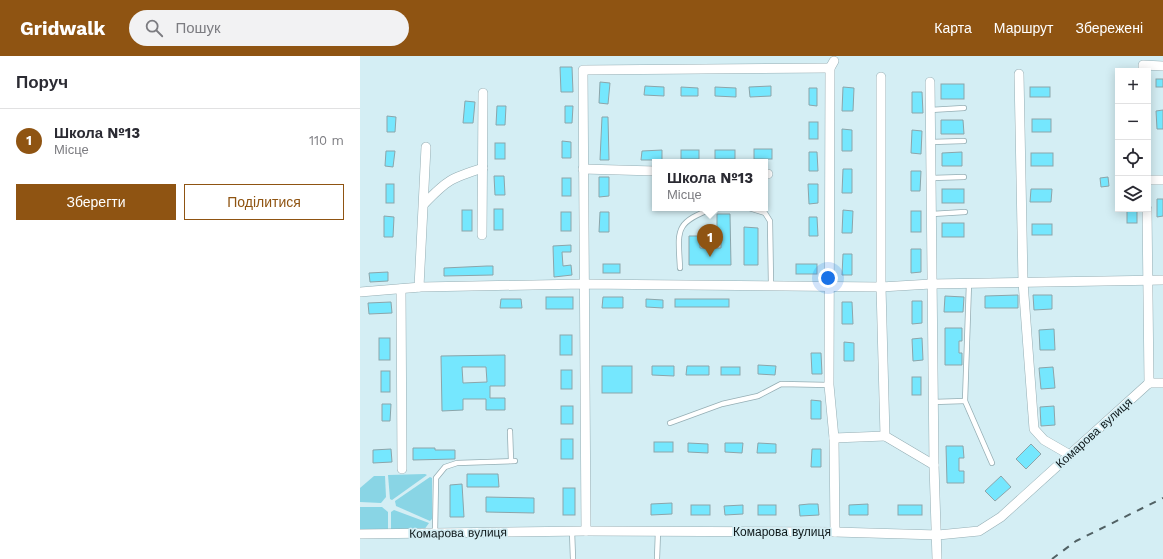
<!DOCTYPE html>
<html lang="uk">
<meta charset="utf-8">
<style>
:root{--surface:#fff;--page:#f2f2f3;--text:#2b2b33;--muted:#7c7c81;--line:#e1e1e2;--accent:#8f5412}
body{margin:0;font-family:"Work Sans",sans-serif;background:var(--page);color:var(--text)}
.controls{position:absolute;right:12px;top:12px;display:grid;overflow:hidden;border-radius:0px;box-shadow:0 2px 10px #0003}
.controls button{width:36px;height:36px;display:grid;place-items:center;padding:0;border:0;border-bottom:1px solid var(--line);background:var(--surface);color:var(--text);font:20px sans-serif}
.you{position:absolute;left:468px;top:222px;width:14px;height:14px;margin:-10px;border:3px solid #fff;border-radius:50%;background:#1a73e8;box-shadow:0 0 0 6px #1a73e833}
.badge{display:grid;place-items:center;width:26px;height:26px;border-radius:50%;background:var(--accent);color:#fff;font-size:13px;font-weight:700}
.pin{position:absolute;translate:-50% -33px;filter:drop-shadow(0 1px 2px #0008)}
.pin::after{content:'';position:absolute;top:21px;width:14px;height:12px;background:inherit;clip-path:polygon(0 0,100% 0,50% 100%)}
.popup{position:absolute;left:292px;top:103px;width:116px;height:52px;box-sizing:border-box;display:grid;place-content:center;border-radius:0px;background:var(--surface);filter:drop-shadow(0 1px 3px #0005);font-size:13px;white-space:nowrap;color:var(--muted)}
.popup b{font-size:15px;color:var(--text)}
.popup::after{content:'';position:absolute;left:50%;top:100%;margin-left:-8px;border:8px solid transparent;border-top-color:var(--surface)}
.list{margin:0;padding:0;list-style:none}
h2{display:flex;justify-content:space-between;align-items:center;height:52px;margin:0;padding:0 16px;font-size:17px}
h2 small{font-size:13px;font-weight:400;color:var(--muted)}
.list li{display:grid;grid-template-columns:26px 1fr auto;gap:12px;align-items:center;box-sizing:border-box;height:64px;padding:0 16px;border-top:1px solid var(--line)}
.list b{display:block;font-size:15px;white-space:nowrap}
.list p{margin:0;font-size:13px;white-space:nowrap;color:var(--muted)}
.list em{font-size:13px;font-style:normal;color:var(--muted)}
.actions{display:flex;gap:8px;padding:12px 16px}
.actions a{flex:1;padding:9px 0;border:1px solid var(--accent);border-radius:0px;text-align:center;font-size:14px;color:var(--accent)}
.actions .main{background:var(--accent);color:#fff}
.icon{flex:none;width:22px;height:22px;fill:none;stroke:currentColor;stroke-width:2;stroke-linecap:round;stroke-linejoin:round}
.map{position:relative;flex:none;width:803px;height:503px;overflow:hidden}
header{display:flex;align-items:center;gap:24px;box-sizing:border-box;height:56px;padding:0 20px;background:var(--accent);color:#fff}
header strong{font-size:19px}
nav{display:flex;gap:22px;margin-inline-start:auto;font-size:14px}
.search{width:280px;height:36px;background:var(--page);display:flex;align-items:center;gap:10px;box-sizing:border-box;padding:0 14px;border-radius:22px;color:var(--muted);font-size:15px}
main{display:flex}
aside{flex:1;background:var(--surface)}
.map>svg:first-child{display:block}
.green{fill:#89d5e5}
.building{fill:#75e7fe;stroke:#8ca5aa;fill-rule:evenodd}
.lines{fill:none;stroke-linecap:round;stroke-linejoin:round}
.lane-casing{stroke:#95aeb4;stroke-width:6}
.street-casing{stroke:#95aeb4;stroke-width:10}
.lane{stroke:#fff;stroke-width:4.5}
.street{stroke:#fff;stroke-width:9}
.rail{stroke:#516164;stroke-width:2;stroke-dasharray:7 7;stroke-linecap:butt}
.labels{text-anchor:middle;dominant-baseline:central;stroke-width:3.5;stroke-linejoin:round;paint-order:stroke}
.street-label{font-size:12px;fill:#0e181a;stroke:#d4eef4}
</style>
<header>
<strong>Gridwalk</strong>
<div class="search"><svg class="icon" aria-label="search" viewBox="0 0 24 24"><circle cx="10" cy="10" r="6"/><path d="M15 15l6 6"/></svg>Пошук</div>
<nav><a>Карта</a><a>Маршрут</a><a>Збережені</a></nav>
</header>
<main>
<aside>
<h2>Поруч<small></small></h2>
<ul class="list">
<li><span class="badge">1</span><div><b>Школа №13</b><p>Місце</p></div><em>110 m</em></li>
</ul>
<div class="actions"><a class="main">Зберегти</a><a>Поділитися</a></div>
</aside>
<div class="map">
<svg width="803" height="503" viewBox="0 0 803 503">
<rect width="100%" height="100%" fill="#d4eef4"/>
<g class="green">
<polygon points="65,418 67,419 32,444 30,443 28,419"/>
<polygon points="14,420 25,420 26,441 21,447 0,446 0,432"/>
<polygon points="70,421 72,422 72,463 70,465 36,450 35,445"/>
<polygon points="0,451 22,451 28,456 28,475 0,475"/>
<polygon points="34,454 69,467 64,474 31,475 31,456"/>
</g>
<g class="building">
<polygon points="200,11 212,11 213,36 201,36"/>
<rect x="796" y="23" width="7" height="8"/>
<polygon points="240,26 250,27 248,48 239,47"/>
<rect x="581" y="28" width="23" height="15"/>
<polygon points="285,30 304,31 304,40 284,39"/>
<polygon points="411,30 411,40 390,41 389,31"/>
<polygon points="321,31 338,32 338,40 321,40"/>
<polygon points="355,31 376,32 376,41 355,40"/>
<polygon points="483,31 494,32 493,55 482,55"/>
<rect x="670" y="31" width="20" height="10"/>
<polygon points="449,32 457,32 457,50 449,49"/>
<polygon points="552,36 562,36 563,57 552,57"/>
<polygon points="105,45 115,46 113,67 103,67"/>
<polygon points="137,50 146,50 145,69 136,69"/>
<polygon points="205,50 213,50 212,67 205,67"/>
<polygon points="803,54 803,73 797,73 796,55"/>
<polygon points="27,60 36,61 35,76 27,76"/>
<polygon points="242,61 248,61 249,104 240,104"/>
<rect x="672" y="63" width="19" height="13"/>
<polygon points="581,64 603,64 604,78 581,78"/>
<rect x="449" y="66" width="9" height="17"/>
<polygon points="482,73 492,74 492,95 482,95"/>
<polygon points="552,74 562,75 561,98 551,97"/>
<polygon points="202,85 211,86 211,102 202,102"/>
<rect x="135" y="87" width="10" height="16"/>
<rect x="394" y="93" width="18" height="10"/>
<polygon points="302,94 302,104 281,104 282,95"/>
<rect x="321" y="94" width="18" height="9"/>
<rect x="355" y="94" width="20" height="9"/>
<polygon points="26,95 35,95 33,111 25,110"/>
<polygon points="449,96 457,96 458,115 449,115"/>
<polygon points="602,96 602,110 582,110 582,97"/>
<rect x="671" y="97" width="22" height="13"/>
<polygon points="483,113 492,113 492,137 482,137"/>
<polygon points="551,115 561,115 560,135 551,135"/>
<polygon points="134,120 144,120 145,139 135,139"/>
<polygon points="239,121 249,121 249,140 239,141"/>
<polygon points="748,121 749,130 741,131 740,122"/>
<rect x="202" y="122" width="9" height="18"/>
<rect x="26" y="128" width="8" height="19"/>
<polygon points="448,128 458,128 458,147 449,148"/>
<rect x="582" y="133" width="22" height="14"/>
<polygon points="671,133 692,133 691,146 670,146"/>
<polygon points="797,143 803,143 803,160 797,161"/>
<rect x="134" y="153" width="9" height="21"/>
<rect x="767" y="153" width="10" height="14"/>
<rect x="102" y="154" width="10" height="21"/>
<polygon points="483,154 493,155 492,177 482,177"/>
<rect x="551" y="155" width="10" height="21"/>
<rect x="201" y="156" width="10" height="19"/>
<polygon points="240,156 249,156 249,176 239,176"/>
<polygon points="357,158 370,158 371,209 329,209 329,180 340,180 340,192 361,192 361,180 357,180"/>
<polygon points="24,160 34,161 33,181 24,181"/>
<polygon points="449,161 457,161 458,180 449,180"/>
<rect x="582" y="167" width="22" height="14"/>
<rect x="672" y="168" width="20" height="11"/>
<polygon points="384,171 398,172 398,209 384,209"/>
<polygon points="211,189 211,196 202,196 203,210 211,209 212,219 194,221 193,190"/>
<polygon points="551,193 561,193 561,216 551,217"/>
<polygon points="483,198 492,198 492,219 482,219"/>
<rect x="243" y="208" width="17" height="9"/>
<rect x="436" y="208" width="21" height="10"/>
<polygon points="127,210 133,210 133,219 84,220 84,212"/>
<polygon points="28,216 28,225 10,226 9,217"/>
<polygon points="658,239 658,252 625,252 625,240"/>
<polygon points="673,239 692,239 692,253 674,254"/>
<polygon points="585,240 604,241 603,256 584,256"/>
<rect x="186" y="241" width="27" height="12"/>
<polygon points="243,241 263,241 263,252 242,252"/>
<polygon points="141,243 161,243 162,252 140,252"/>
<polygon points="286,243 303,244 303,252 286,251"/>
<rect x="315" y="243" width="54" height="8"/>
<polygon points="552,245 562,245 562,267 552,268"/>
<polygon points="31,246 32,257 9,258 8,247"/>
<polygon points="482,246 492,246 493,268 482,268"/>
<polygon points="585,272 602,272 602,285 599,285 599,297 602,297 602,309 585,309"/>
<polygon points="694,273 695,294 680,294 679,274"/>
<rect x="200" y="279" width="12" height="20"/>
<rect x="19" y="282" width="11" height="22"/>
<polygon points="562,282 563,304 553,305 552,283"/>
<polygon points="484,286 494,287 494,305 484,305"/>
<polygon points="451,297 461,297 462,318 452,318"/>
<path d="M145,299V330H130V342H145V354H126V343H103V354L82,355L81,300ZM102,311H126L127,326L103,327Z"/>
<polygon points="398,309 416,310 415,319 398,318"/>
<rect x="242" y="310" width="30" height="27"/>
<polygon points="292,310 314,310 314,320 292,319"/>
<polygon points="327,310 349,310 349,319 326,319"/>
<rect x="361" y="311" width="19" height="8"/>
<polygon points="693,311 695,332 681,333 679,312"/>
<rect x="201" y="314" width="11" height="19"/>
<rect x="21" y="315" width="9" height="21"/>
<rect x="552" y="321" width="9" height="18"/>
<polygon points="451,344 461,345 461,363 451,363"/>
<polygon points="22,348 31,348 30,365 22,365"/>
<rect x="201" y="350" width="12" height="18"/>
<polygon points="694,350 695,369 681,370 680,351"/>
<rect x="201" y="383" width="12" height="20"/>
<rect x="294" y="386" width="19" height="10"/>
<polygon points="328,387 348,388 348,397 328,396"/>
<polygon points="365,387 383,387 382,397 365,396"/>
<polygon points="398,387 416,388 416,397 397,397"/>
<polygon points="671,388 681,398 666,413 656,403"/>
<polygon points="586,390 603,390 604,402 599,402 599,415 604,415 604,427 587,427"/>
<polygon points="53,392 75,392 75,394 95,394 95,403 53,404"/>
<polygon points="31,393 32,406 13,407 13,394"/>
<polygon points="452,393 461,393 461,411 451,411"/>
<polygon points="107,418 138,418 139,431 107,431"/>
<polygon points="641,420 651,431 635,445 625,435"/>
<polygon points="102,428 104,461 90,461 90,429"/>
<rect x="203" y="432" width="12" height="27"/>
<polygon points="126,441 174,442 174,457 126,456"/>
<polygon points="312,447 312,458 291,459 291,448"/>
<polygon points="449,448 458,448 459,459 440,460 439,449"/>
<polygon points="508,448 508,459 489,459 489,449"/>
<rect x="331" y="449" width="19" height="10"/>
<polygon points="383,449 383,458 365,459 364,450"/>
<rect x="398" y="449" width="18" height="10"/>
<rect x="538" y="449" width="24" height="10"/>
</g>
<g class="lines">
<defs>
<g id="lane">
<polyline points="570,54 604,52"/>
<polyline points="571,86 604,85"/>
<polyline points="571,122 604,121"/>
<polyline points="389,152 405,157 410,165 411,229"/>
<polyline points="572,158 605,156"/>
<path d="M320,212C318,173 314,167 354,152"/>
<polyline points="609,227 605,345 632,407"/>
<polyline points="573,346 605,345"/>
<polyline points="310,367 362,348 398,340 421,328 469,329"/>
<polyline points="150,375 151,405"/>
<polyline points="212,475 213,503"/>
<polyline points="75,477 76,422 85,411 97,407 155,405"/>
<polyline points="297,503 298,475"/>
</g>
<g id="street">
<polyline points="474,5 470,12 469,329 474,382 475,476"/>
<polyline points="783,15 783,9 803,10"/>
<polyline points="659,18 663,226 674,373 684,384 710,399"/>
<polyline points="521,21 521,231 525,380 574,409 577,503"/>
<polyline points="570,26 574,409"/>
<polyline points="223,113 295,115"/>
<polyline points="405,118 408,118"/>
<polyline points="788,124 803,124"/>
<path d="M64,148C87,124 91,122 123,112"/>
<polyline points="787,153 789,327"/>
<polyline points="122,179 123,37"/>
<polyline points="59,231 66,91"/>
<polyline points="41,233 42,413"/>
<polyline points="0,236 61,231 223,228 521,231 571,228 803,224"/>
<polyline points="789,327 803,327"/>
<polyline points="474,382 525,380"/>
<polyline points="226,475 223,14 470,12"/>
<polyline points="0,478 226,475 475,476 578,479 619,475 641,461 789,327"/>
</g>
</defs>
<use href="#lane" class="lane-casing"/>
<use href="#street" class="street-casing"/>
<use href="#lane" class="lane"/>
<use href="#street" class="street"/>
<polyline class="rail" points="692,503 716,485 803,442"/>
</g>
<g class="labels">
<g class="street-label">
<text transform="translate(734 377) rotate(-42)">Комарова вулиця</text>
<text x="422" y="476">Комарова вулиця</text>
<text transform="translate(98 477) rotate(-1)">Комарова вулиця</text>
</g>
</g>
</svg>
<div class="controls">
<button>+</button>
<button>−</button>
<button><svg class="icon" aria-label="locate" viewBox="0 0 24 24"><circle cx="12" cy="12" r="6"/><path d="M12 2v4M12 18v4M2 12h4M18 12h4"/></svg></button>
<button><svg class="icon" aria-label="layers" viewBox="0 0 24 24"><path d="M12 4l9 5-9 5-9-5zM3 14l9 5 9-5"/></svg></button>
</div>
<div class="you"></div>
<div class="pin badge" style="left:350px;top:201px">1</div>
<div class="popup"><b>Школа №13</b>Місце</div>
</div>
</main>
